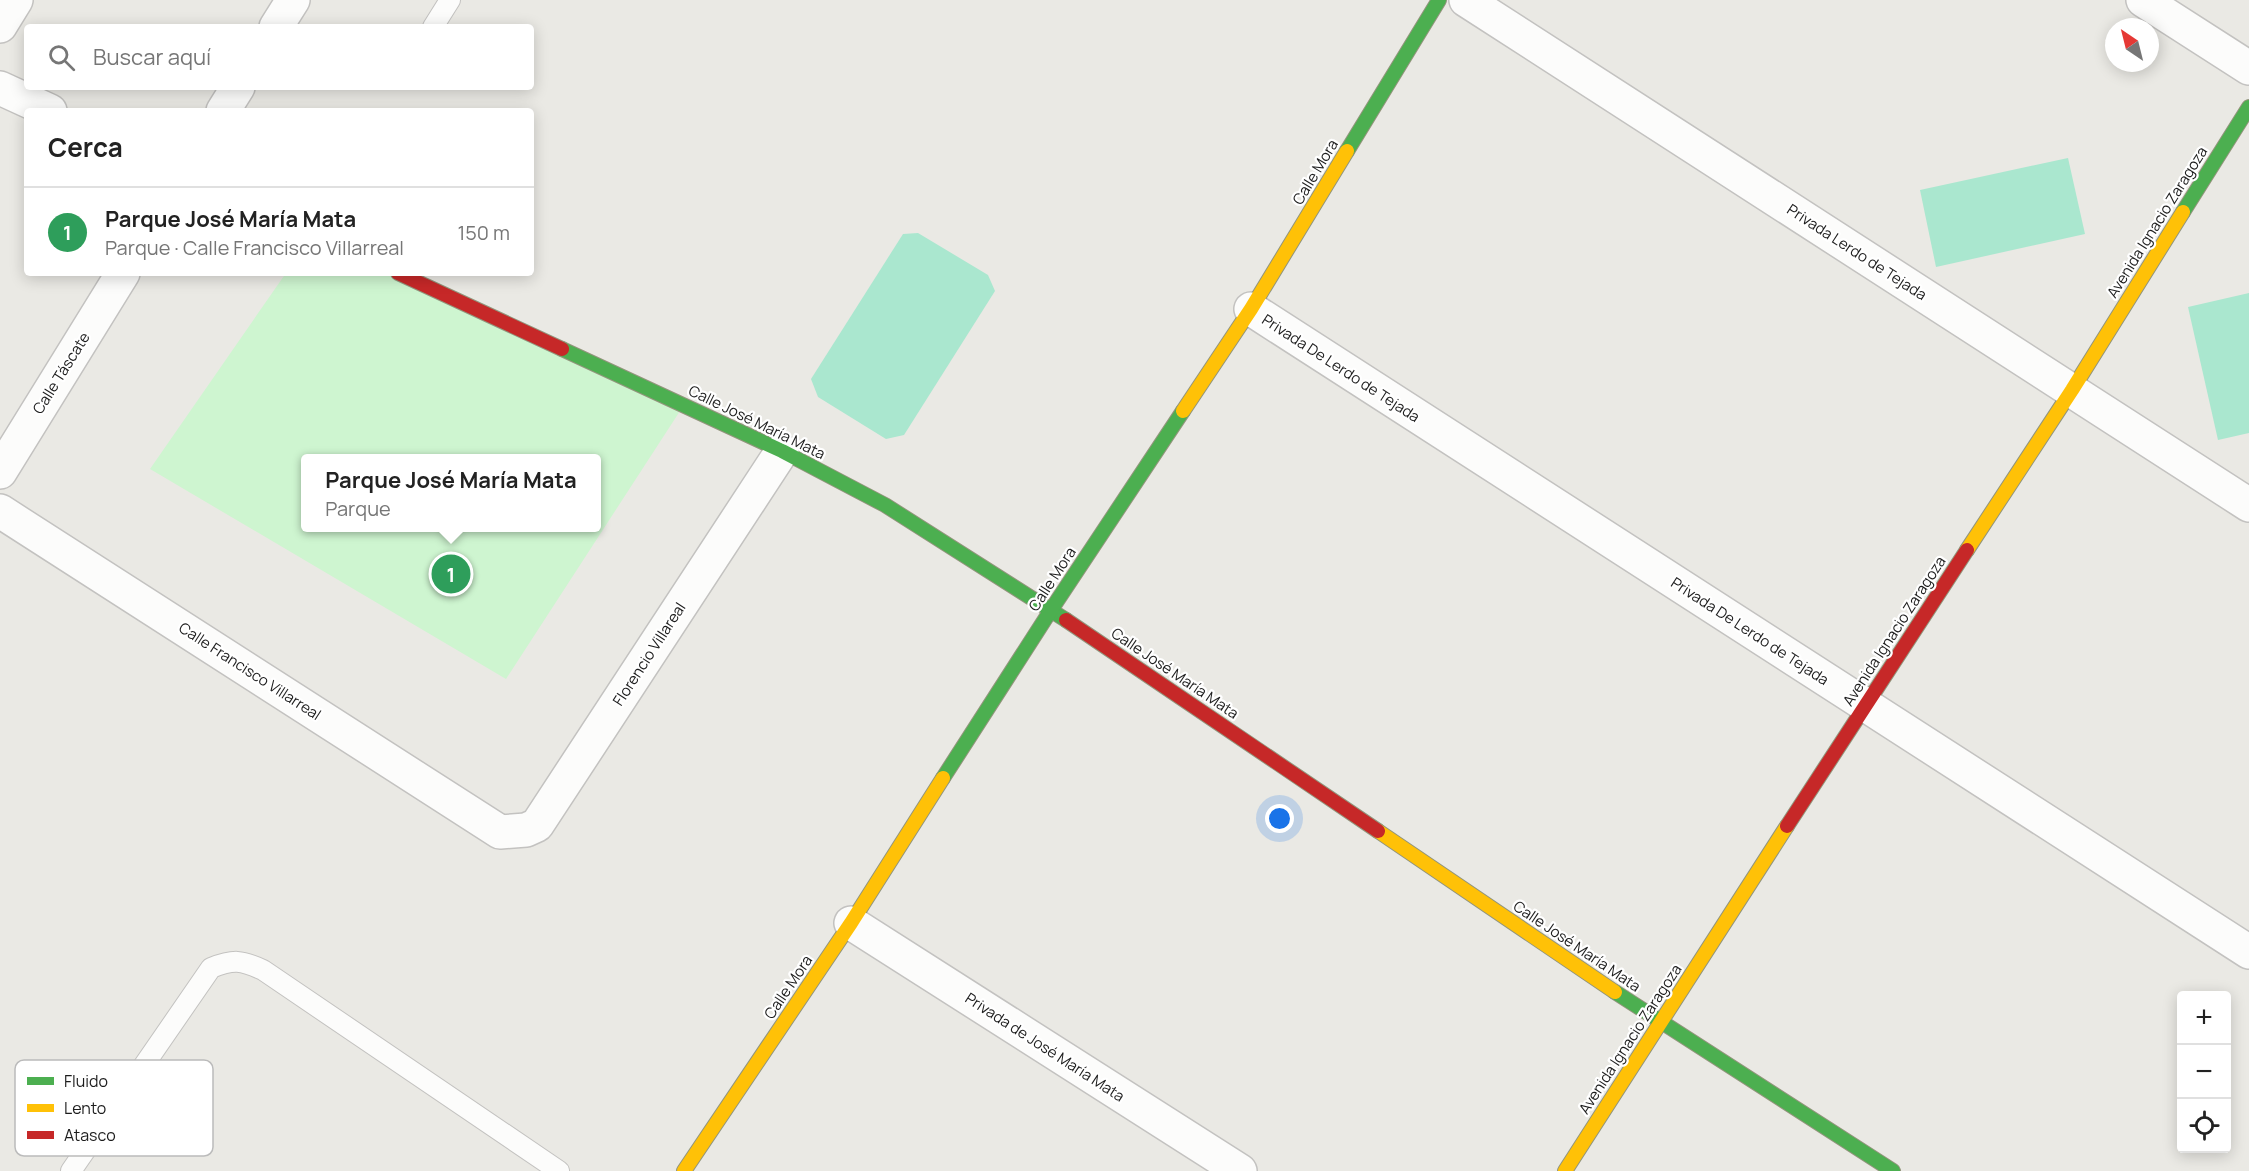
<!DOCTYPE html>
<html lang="es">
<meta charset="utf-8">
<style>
:root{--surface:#fff;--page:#f2f2f2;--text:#222;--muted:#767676;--line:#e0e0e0;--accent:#0f766e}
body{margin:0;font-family:Manrope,sans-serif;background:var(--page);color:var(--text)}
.controls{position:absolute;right:18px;bottom:18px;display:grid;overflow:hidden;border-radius:6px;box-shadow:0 3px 15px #0003}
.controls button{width:54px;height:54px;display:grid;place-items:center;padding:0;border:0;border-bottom:2px solid var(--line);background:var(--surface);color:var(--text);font:30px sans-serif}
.compass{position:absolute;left:2105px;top:18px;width:54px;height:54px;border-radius:50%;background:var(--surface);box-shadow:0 3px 15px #0003;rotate:325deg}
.you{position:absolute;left:1280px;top:819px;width:21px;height:21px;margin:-15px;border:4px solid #fff;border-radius:50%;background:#1a73e8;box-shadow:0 0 0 9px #1a73e833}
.badge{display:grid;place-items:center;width:39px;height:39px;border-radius:50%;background:var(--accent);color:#fff;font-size:20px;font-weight:700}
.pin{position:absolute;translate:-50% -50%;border:3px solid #fff;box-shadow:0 2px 6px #0006}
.popup{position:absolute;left:301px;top:454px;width:300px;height:78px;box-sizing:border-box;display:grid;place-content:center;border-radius:6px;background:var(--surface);filter:drop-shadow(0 2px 4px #0005);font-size:20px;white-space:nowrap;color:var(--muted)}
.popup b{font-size:22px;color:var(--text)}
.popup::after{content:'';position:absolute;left:50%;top:100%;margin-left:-12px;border:12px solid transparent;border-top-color:var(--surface)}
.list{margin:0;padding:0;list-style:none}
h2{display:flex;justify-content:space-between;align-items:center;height:78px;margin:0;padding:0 24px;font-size:26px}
h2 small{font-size:20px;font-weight:400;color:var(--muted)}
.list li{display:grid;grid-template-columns:39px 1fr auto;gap:18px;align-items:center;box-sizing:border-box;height:90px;padding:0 24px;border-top:2px solid var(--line)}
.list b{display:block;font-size:22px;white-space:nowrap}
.list p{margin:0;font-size:20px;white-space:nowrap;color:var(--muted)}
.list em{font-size:20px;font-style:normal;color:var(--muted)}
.icon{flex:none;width:33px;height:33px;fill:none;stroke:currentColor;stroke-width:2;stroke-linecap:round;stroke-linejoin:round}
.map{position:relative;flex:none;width:2249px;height:1171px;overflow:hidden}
.search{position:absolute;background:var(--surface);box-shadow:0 3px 15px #0003;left:24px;top:24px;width:510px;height:66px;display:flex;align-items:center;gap:15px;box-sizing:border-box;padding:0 21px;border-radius:6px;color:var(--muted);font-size:22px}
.panel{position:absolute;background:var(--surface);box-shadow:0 3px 15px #0003;left:24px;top:108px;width:510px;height:168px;border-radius:6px}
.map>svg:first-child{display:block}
.park{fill:#cef5d0;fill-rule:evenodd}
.pitch{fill:#aae7cf}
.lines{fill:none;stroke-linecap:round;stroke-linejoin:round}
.lane-casing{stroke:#c3c2c0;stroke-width:22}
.street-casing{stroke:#c3c2c0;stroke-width:36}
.fast-casing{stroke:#92957c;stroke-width:16}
.slow-casing{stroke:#92957c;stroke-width:16}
.jam-casing{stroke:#92957c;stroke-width:16}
.lane{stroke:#fcfcfb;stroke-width:20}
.street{stroke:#fcfcfb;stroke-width:33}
.fast{stroke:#4caf50;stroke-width:14}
.slow{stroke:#ffc107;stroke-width:14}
.jam{stroke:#c62828;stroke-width:14}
.labels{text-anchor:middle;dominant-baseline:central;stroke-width:4.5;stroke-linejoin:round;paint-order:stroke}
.street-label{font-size:15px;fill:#1c1c1c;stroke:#fff}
.key{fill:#fff;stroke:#bbb;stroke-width:1.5}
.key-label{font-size:16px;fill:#1c1c1c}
</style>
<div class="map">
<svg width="2249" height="1171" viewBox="0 0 2249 1171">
<rect width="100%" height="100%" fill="#eae9e4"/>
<path class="park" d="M286,273H391L680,411L506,679L150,469ZM306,458H596V528H306Z"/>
<g class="pitch">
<polygon points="2068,158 2085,234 1936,267 1920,190"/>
<polygon points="918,233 988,275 995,291 904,435 886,439 818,397 811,379 903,234"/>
<polygon points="2249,293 2249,433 2218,440 2188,307"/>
</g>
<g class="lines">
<defs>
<g id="lane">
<polyline points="433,27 450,0"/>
<path d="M71,1171L211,968C234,959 241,960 263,970L559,1171"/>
</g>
<g id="street">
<polyline points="1466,0 2249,505"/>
<polyline points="2143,0 2249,68"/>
<polyline points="0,26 16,0"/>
<polyline points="276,27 293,0"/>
<polyline points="0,88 50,111"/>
<polyline points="223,111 238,87"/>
<polyline points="1251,309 2249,952"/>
<polyline points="0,472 123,273"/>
<polyline points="0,511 500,832 526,830 537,825 782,451"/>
<polyline points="851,923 1240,1171"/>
</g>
<g id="fast">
<polyline points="1347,151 1439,0"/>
<polyline points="2183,212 2249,107"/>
<polyline points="562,349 782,451 885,505 1066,620"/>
<polyline points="943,778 1051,610 1183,411"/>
<polyline points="1615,992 1893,1171"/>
</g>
<g id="slow">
<polyline points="1183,411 1251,309 1347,151"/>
<polyline points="1967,550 2072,390 2183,212"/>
<polyline points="1378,831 1615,992"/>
<polyline points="684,1171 851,923 943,778"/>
<polyline points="1565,1171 1787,826"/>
</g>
<g id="jam">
<polyline points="398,273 562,349"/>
<polyline points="1066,620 1378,831"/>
<polyline points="1787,826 1967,550"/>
</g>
</defs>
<use href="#lane" class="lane-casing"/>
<use href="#street" class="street-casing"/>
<use href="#fast" class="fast-casing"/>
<use href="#slow" class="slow-casing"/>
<use href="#jam" class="jam-casing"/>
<use href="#lane" class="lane"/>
<use href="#street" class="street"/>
<use href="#fast" class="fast"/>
<use href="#slow" class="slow"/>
<use href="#jam" class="jam"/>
</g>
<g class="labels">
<g class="street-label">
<text transform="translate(1315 172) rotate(-59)">Calle Mora</text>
<text transform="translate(2157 222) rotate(-58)">Avenida Ignacio Zaragoza</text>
<text transform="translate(1857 252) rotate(33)">Privada Lerdo de Tejada</text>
<text transform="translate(1341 368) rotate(33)">Privada De Lerdo de Tejada</text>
<text transform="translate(61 373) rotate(-58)">Calle Táscate</text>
<text transform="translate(757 422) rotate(26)">Calle José María Mata</text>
<text transform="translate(1052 579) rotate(-57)">Calle Mora</text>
<text transform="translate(1750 631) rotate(33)">Privada De Lerdo de Tejada</text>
<text transform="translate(1894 631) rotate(-57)">Avenida Ignacio Zaragoza</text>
<text transform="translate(649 654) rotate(-57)">Florencio Villareal</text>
<text transform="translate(250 671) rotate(33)">Calle Francisco Villarreal</text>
<text transform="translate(1175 673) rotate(34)">Calle José María Mata</text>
<text transform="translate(1577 946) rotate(34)">Calle José María Mata</text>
<text transform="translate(788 987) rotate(-56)">Calle Mora</text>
<text transform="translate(1630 1039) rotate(-57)">Avenida Ignacio Zaragoza</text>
<text transform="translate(1045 1047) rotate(33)">Privada de José María Mata</text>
</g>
</g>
<rect x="15" y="1060" width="198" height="96" rx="9" class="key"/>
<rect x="27" y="1077" width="27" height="8" fill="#4caf50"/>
<rect x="27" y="1104" width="27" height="8" fill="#ffc107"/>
<rect x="27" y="1131" width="27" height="8" fill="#c62828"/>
<g class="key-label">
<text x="64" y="1087">Fluido</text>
<text x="64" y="1114">Lento</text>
<text x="64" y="1141">Atasco</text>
</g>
</svg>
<div class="controls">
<button>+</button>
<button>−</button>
<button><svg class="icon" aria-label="locate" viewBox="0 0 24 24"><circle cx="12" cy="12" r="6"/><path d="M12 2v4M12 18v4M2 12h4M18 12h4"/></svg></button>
</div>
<svg class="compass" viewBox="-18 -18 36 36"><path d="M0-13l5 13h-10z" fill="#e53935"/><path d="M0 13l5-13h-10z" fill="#767676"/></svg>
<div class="you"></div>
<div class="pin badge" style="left:451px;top:574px;background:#2e9e5b">1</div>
<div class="popup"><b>Parque José María Mata</b>Parque</div>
<div class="search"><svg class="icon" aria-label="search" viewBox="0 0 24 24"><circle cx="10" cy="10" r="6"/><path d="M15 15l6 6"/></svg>Buscar aquí</div>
<section class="panel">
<h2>Cerca<small></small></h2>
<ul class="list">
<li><span class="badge" style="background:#2e9e5b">1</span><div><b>Parque José María Mata</b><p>Parque · Calle Francisco Villarreal</p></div><em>150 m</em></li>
</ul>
</section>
</div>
